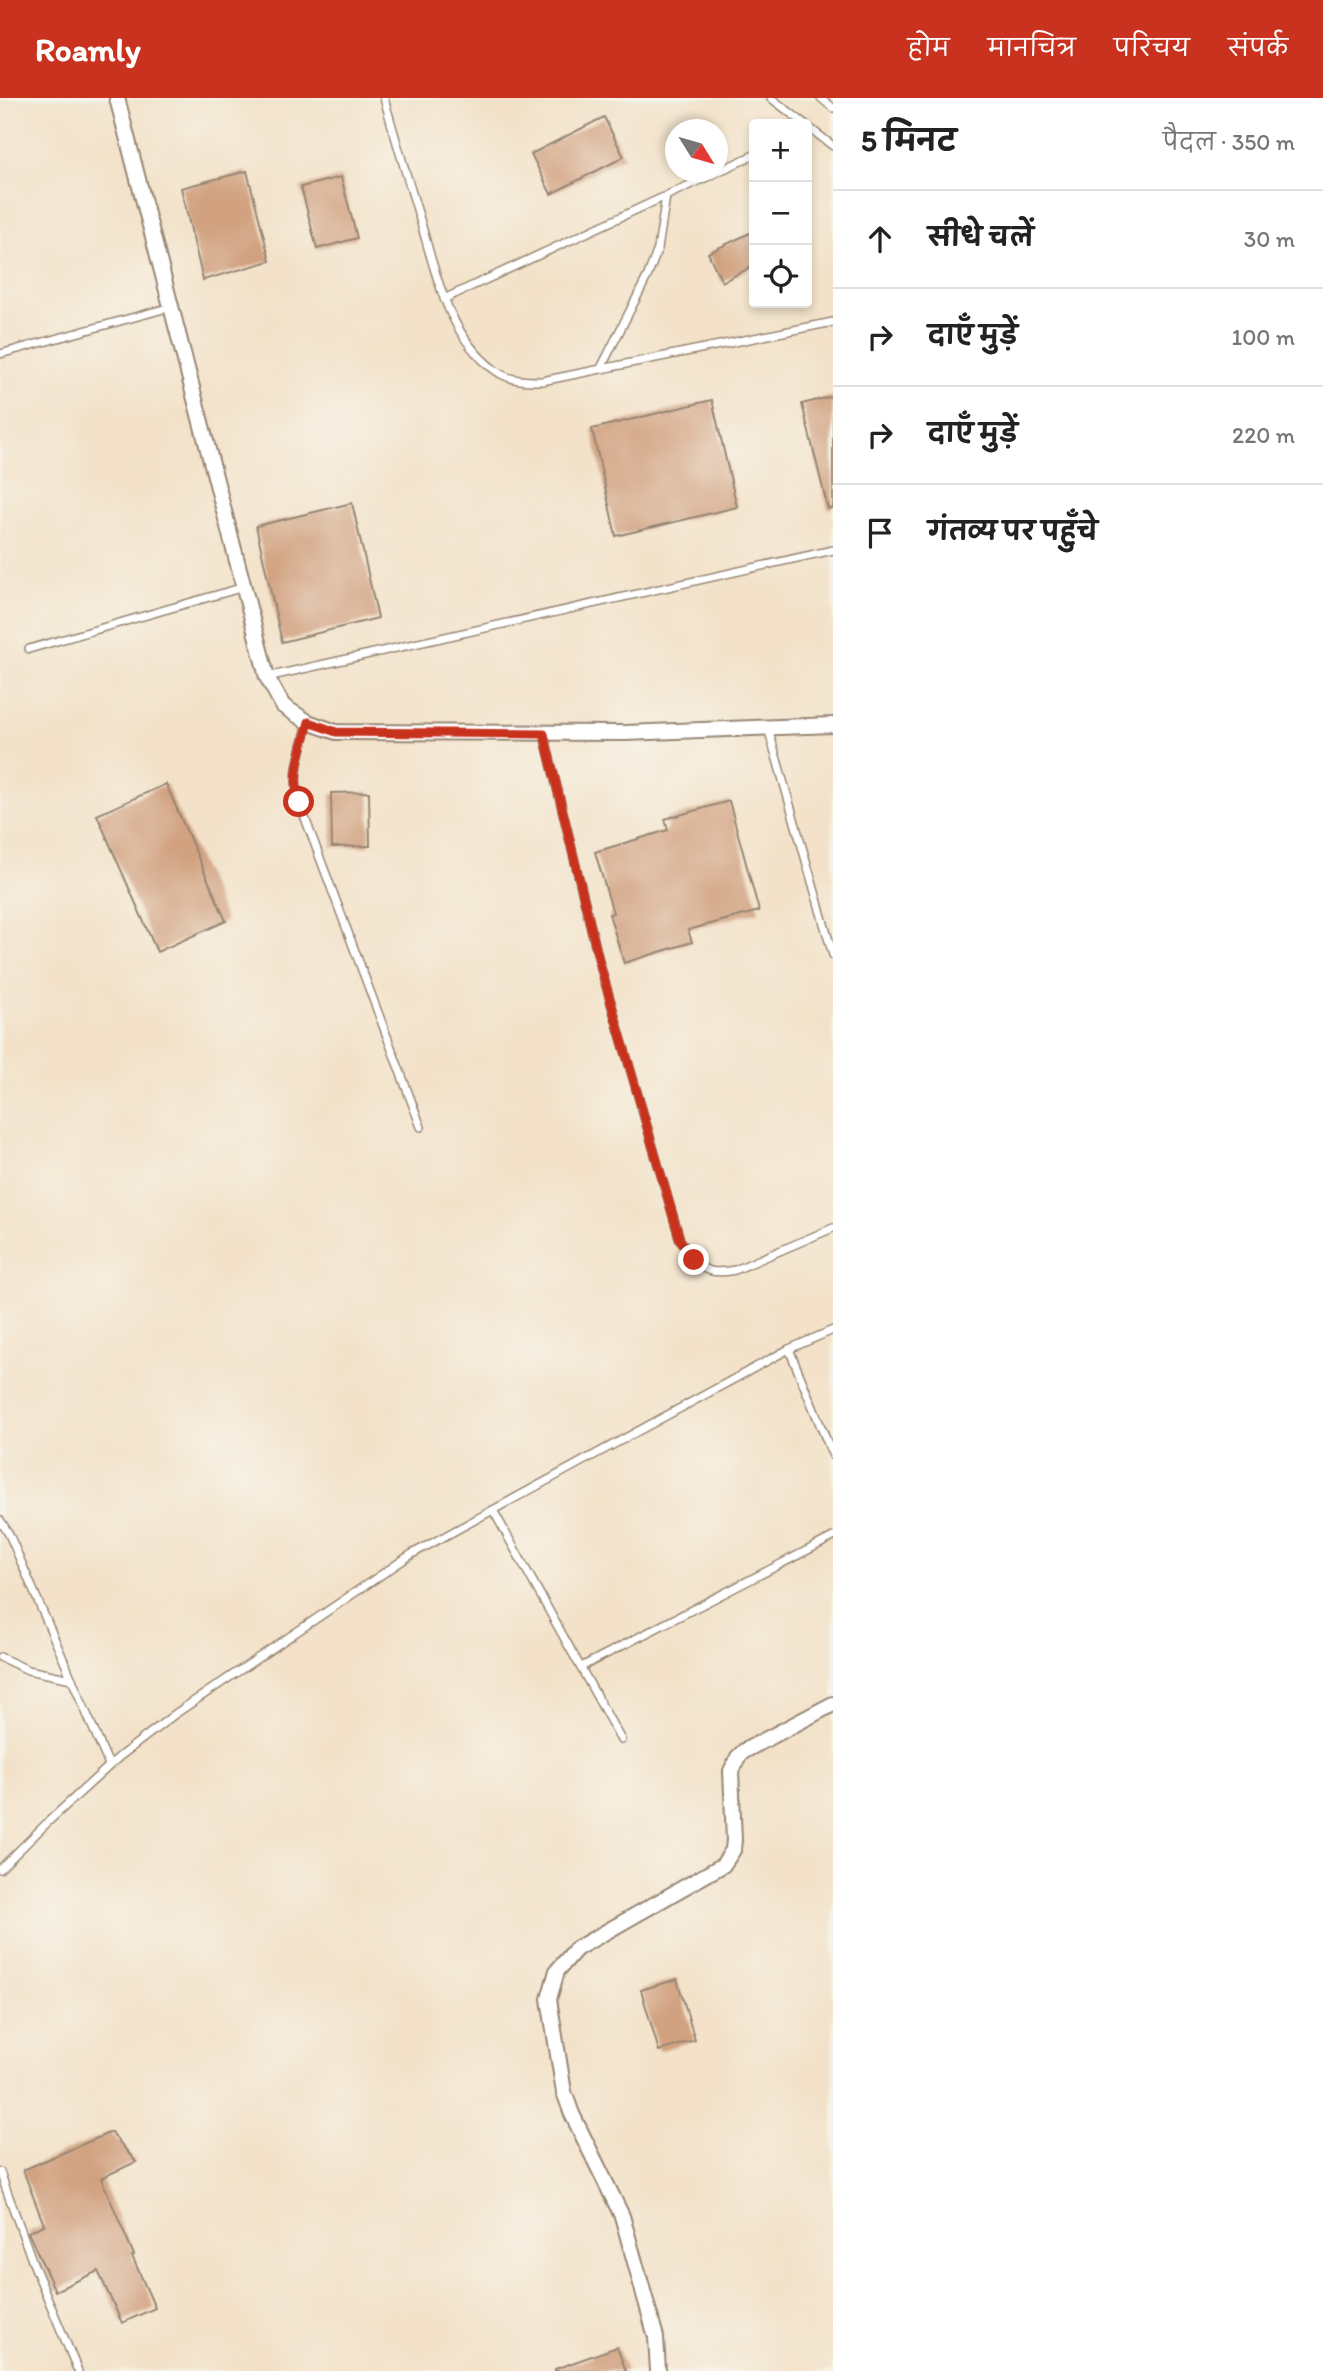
<!DOCTYPE html>
<html lang="hi">
<meta charset="utf-8">
<style>
:root{--surface:#fff;--page:#f2f2f2;--text:#222;--muted:#767676;--line:#e0e0e0;--accent:#c8321e}
body{margin:0;font-family:Itim,"Playpen Sans Deva",sans-serif;background:var(--page);color:var(--text)}
.controls{position:absolute;right:21px;top:21px;display:grid;overflow:hidden;border-radius:7px;box-shadow:0 4px 10px #0003}
.controls button{width:63px;height:63px;display:grid;place-items:center;padding:0;border:0;border-bottom:2px solid var(--line);background:var(--surface);color:var(--text);font:35px sans-serif}
.compass{position:absolute;left:665px;top:21px;width:63px;height:63px;border-radius:50%;background:var(--surface);box-shadow:0 4px 10px #0003;rotate:127deg}
.stop{position:absolute;width:21px;height:21px;margin:-16px;border:5px solid #c8321e;border-radius:50%;background:#fff}
.stop.end{background:#c8321e;border-color:#fff;box-shadow:0 2px 7px #0008}
.list{margin:0;padding:0;list-style:none}
h2{display:flex;justify-content:space-between;align-items:center;height:91px;margin:0;padding:0 28px;font-size:30px}
h2 small{font-size:23px;font-weight:400;color:var(--muted)}
.list li{display:grid;grid-template-columns:46px 1fr auto;gap:21px;align-items:center;box-sizing:border-box;height:98px;padding:0 28px;border-top:2px solid var(--line)}
.list b{display:block;font-size:26px;white-space:nowrap}
.list em{font-size:23px;font-style:normal;color:var(--muted)}
.icon{flex:none;width:38px;height:38px;fill:none;stroke:currentColor;stroke-width:2;stroke-linecap:round;stroke-linejoin:round}
.map{position:relative;flex:none;width:833px;height:2273px;overflow:hidden}
header{display:flex;align-items:center;gap:42px;box-sizing:border-box;height:98px;padding:0 35px;background:var(--accent);color:#fff}
header strong{font-size:33px}
nav{display:flex;gap:38px;margin-inline-start:auto;font-size:24px}
main{display:flex}
aside{flex:1;background:var(--surface)}
.map>svg:first-child{display:block}
.building{fill:#d1a180}
.lines{fill:none;stroke-linecap:round;stroke-linejoin:round}
.lane-casing{stroke:#978674;stroke-width:10}
.street-casing{stroke:#978674;stroke-width:18}
.lane{stroke:#fff;stroke-width:7}
.street{stroke:#fff;stroke-width:14}
.route{stroke:#c8321e;stroke-width:9}
</style>
<header>
<strong>Roamly</strong>
<nav><a>होम</a><a>मानचित्र</a><a>परिचय</a><a>संपर्क</a></nav>
</header>
<main>
<div class="map">
<svg width="833" height="2273" viewBox="0 0 833 2273">
<rect width="100%" height="100%" fill="#f7f3e8"/>
<filter id="ink" filterUnits="userSpaceOnUse"><feTurbulence type="fractalNoise" baseFrequency=".0143" numOctaves="2"/><feDisplacementMap in="SourceGraphic" scale="14" xChannelSelector="R" yChannelSelector="G"/><feConvolveMatrix kernelMatrix="1 2 1 2 8 2 1 2 1" color-interpolation-filters="sRGB"/></filter>
<filter id="wash" filterUnits="userSpaceOnUse"><feTurbulence type="fractalNoise" baseFrequency=".00686" numOctaves="4" result="noise"/><feDisplacementMap in="SourceGraphic" scale="28" xChannelSelector="R" yChannelSelector="G"/><feGaussianBlur stdDeviation="1.57" result="paint"/><feColorMatrix in="noise" values="0 0 0 0 0 0 0 0 0 0 0 0 0 0 0 0 0 1.4 0 .05"/><feComposite in="paint" operator="in"/></filter>
<g filter="url(#wash)">
<rect width="100%" height="100%" fill="#f3e2c9"/>
<g id="blocks">
<g class="building">
<polygon points="604,19 624,59 551,96 531,56"/>
<polygon points="247,73 270,163 203,182 181,90"/>
<polygon points="341,79 357,140 317,151 301,89"/>
<polygon points="754,133 754,168 722,184 708,155"/>
<polygon points="833,298 833,410 828,411 802,306"/>
<polygon points="712,302 737,409 616,438 592,331"/>
<polygon points="352,405 378,520 282,544 256,428"/>
<polygon points="166,686 226,823 157,854 97,717"/>
<polygon points="369,694 370,748 332,749 331,695"/>
<polygon points="729,703 759,813 688,832 692,844 624,865 609,816 613,815 595,754 668,732 665,721"/>
<polygon points="677,1881 695,1942 659,1953 641,1892"/>
<polygon points="111,2034 136,2064 101,2080 134,2157 132,2158 155,2210 122,2225 98,2173 55,2193 28,2134 44,2127 23,2072"/>
<polygon points="617,2249 626,2273 555,2273 555,2271"/>
</g>
</g>
</g>
<g filter="url(#ink)">
<use href="#blocks" fill-opacity="0" stroke="#978674" stroke-width="2"/>
<g class="lines">
<defs>
<g id="lane">
<path d="M384,0C395,39 407,79 419,118C435,172 447,238 496,273C510,283 525,283 542,283L833,224"/>
<polyline points="771,0 805,26"/>
<polyline points="821,0 833,10"/>
<polyline points="807,28 833,48"/>
<polyline points="444,201 754,57"/>
<polyline points="0,256 171,209"/>
<polyline points="601,270 648,177 658,151 666,98"/>
<polyline points="29,551 244,489"/>
<polyline points="267,579 833,452"/>
<path d="M308,624C302,651 291,677 299,704L421,1029"/>
<polyline points="768,630 833,857"/>
<path d="M544,636L600,867L680,1142C698,1167 702,1179 735,1172L833,1130"/>
<polyline points="789,1251 833,1358"/>
<polyline points="493,1412 621,1642"/>
<polyline points="0,1422 9,1436 109,1667"/>
<polyline points="0,1559 28,1572 72,1581"/>
<polyline points="581,1569 833,1439"/>
<polyline points="0,1771 50,1722 119,1659 175,1616 412,1456 789,1251 833,1232"/>
<polyline points="0,2074 33,2165 78,2273"/>
</g>
<g id="street">
<polyline points="117,0 267,579 283,608 308,624 336,634 625,635 833,627"/>
<polyline points="658,2273 656,2239 622,2118 572,2016 564,1994 549,1901 557,1873 576,1851 723,1767 733,1752 734,1742 731,1673 738,1659 744,1653 833,1606"/>
</g>
</defs>
<use href="#lane" class="lane-casing"/>
<use href="#street" class="street-casing"/>
<use href="#lane" class="lane"/>
<use href="#street" class="street"/>
</g>
</g>
<g class="lines" filter="url(#ink)">
<path class="route" d="M299,704C291,676 302,651 309,624L336,634L544,636L600,867L680,1142L694,1162"/>
</g>
</svg>
<div class="controls">
<button>+</button>
<button>−</button>
<button><svg class="icon" aria-label="locate" viewBox="0 0 24 24"><circle cx="12" cy="12" r="6"/><path d="M12 2v4M12 18v4M2 12h4M18 12h4"/></svg></button>
</div>
<svg class="compass" viewBox="-18 -18 36 36"><path d="M0-13l5 13h-10z" fill="#e53935"/><path d="M0 13l5-13h-10z" fill="#767676"/></svg>
<div class="stop" style="left:299px;top:704px"></div>
<div class="stop end" style="left:694px;top:1162px"></div>
</div>
<aside>
<h2>5 मिनट<small>पैदल · 350 m</small></h2>
<ul class="list">
<li><svg class="icon" aria-label="ahead" viewBox="0 0 24 24"><path d="M12 20V5M6 11l6-6 6 6"/></svg><div><b>सीधे चलें</b></div><em>30 m</em></li>
<li><svg class="icon" aria-label="right" viewBox="0 0 24 24"><path d="M7 20v-9h11M14 6l5 5-5 5"/></svg><div><b>दाएँ मुड़ें</b></div><em>100 m</em></li>
<li><svg class="icon" aria-label="right" viewBox="0 0 24 24"><path d="M7 20v-9h11M14 6l5 5-5 5"/></svg><div><b>दाएँ मुड़ें</b></div><em>220 m</em></li>
<li><svg class="icon" aria-label="arrive" viewBox="0 0 24 24"><path d="M6 21V4h12l-3 4 3 4H6"/></svg><div><b>गंतव्य पर पहुँचे</b></div></li>
</ul>
</aside>
</main>
